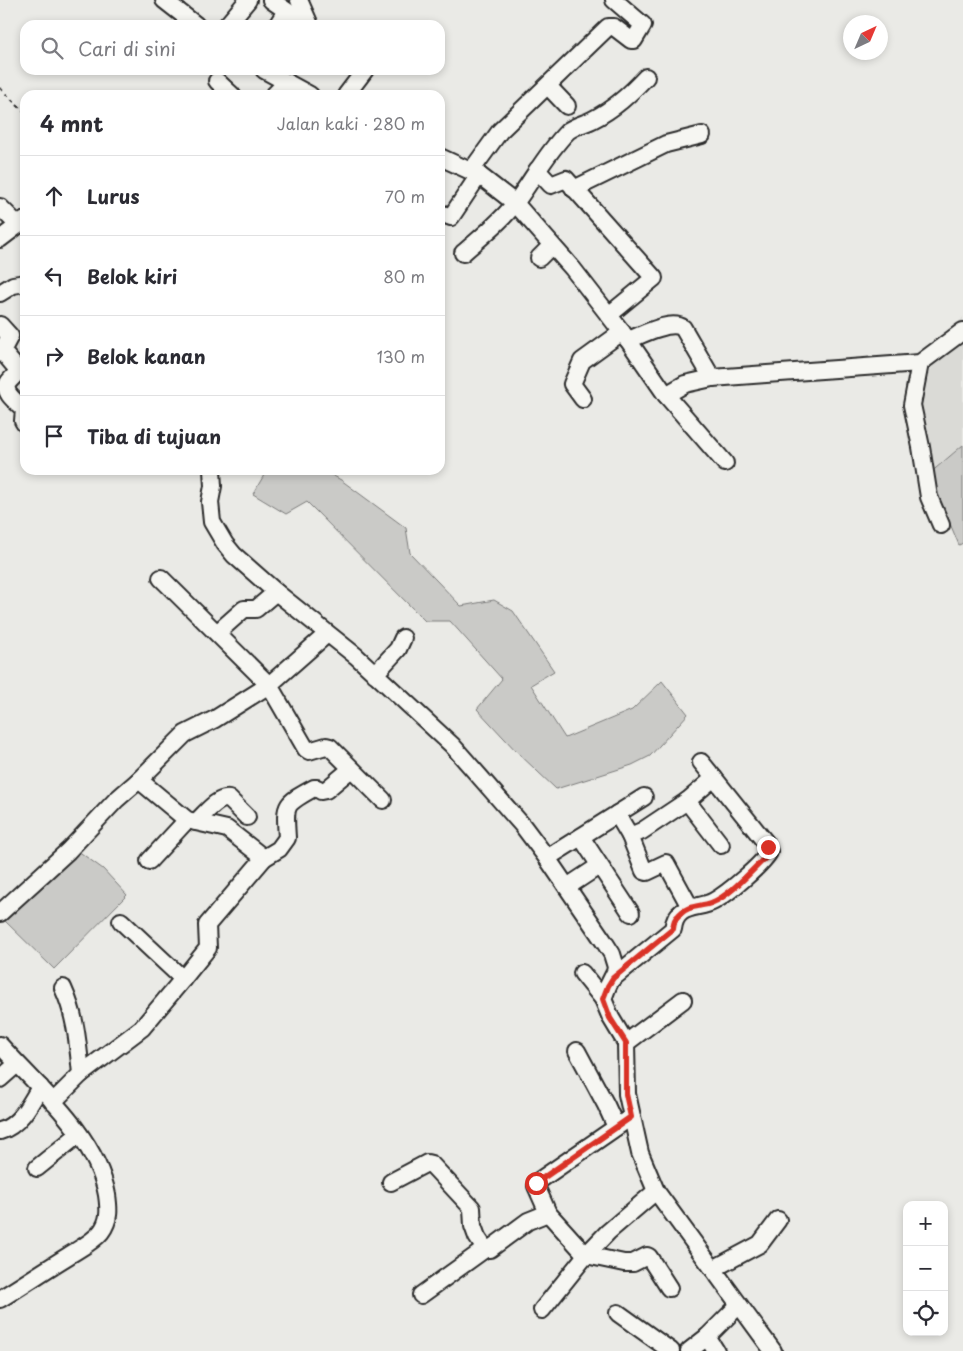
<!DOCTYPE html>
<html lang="id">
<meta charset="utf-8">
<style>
:root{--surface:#fff;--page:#f2f2f3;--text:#2b2b33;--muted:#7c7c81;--line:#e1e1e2}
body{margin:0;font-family:"Playpen Sans",sans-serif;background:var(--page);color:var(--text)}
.controls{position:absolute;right:15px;bottom:15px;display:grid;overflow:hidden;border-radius:10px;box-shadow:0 2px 8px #0003}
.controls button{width:45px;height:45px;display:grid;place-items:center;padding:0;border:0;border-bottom:1px solid var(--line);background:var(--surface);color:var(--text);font:25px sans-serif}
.compass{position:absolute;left:843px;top:15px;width:45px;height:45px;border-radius:50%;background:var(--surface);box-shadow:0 2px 8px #0003;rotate:44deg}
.stop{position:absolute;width:15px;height:15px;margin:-11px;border:4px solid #d93025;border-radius:50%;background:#fff}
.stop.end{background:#d93025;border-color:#fff;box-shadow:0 1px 5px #0008}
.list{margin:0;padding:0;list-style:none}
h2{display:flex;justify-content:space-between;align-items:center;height:65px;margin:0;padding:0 20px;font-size:21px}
h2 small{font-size:16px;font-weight:400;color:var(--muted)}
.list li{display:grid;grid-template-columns:32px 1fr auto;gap:15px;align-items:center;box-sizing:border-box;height:80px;padding:0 20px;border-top:1px solid var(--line)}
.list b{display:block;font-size:19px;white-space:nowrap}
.list em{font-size:16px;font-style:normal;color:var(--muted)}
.icon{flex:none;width:28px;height:28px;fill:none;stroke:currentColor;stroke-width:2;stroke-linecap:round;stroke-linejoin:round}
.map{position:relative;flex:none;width:963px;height:1351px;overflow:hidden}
.search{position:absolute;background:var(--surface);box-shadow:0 2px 8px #0003;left:20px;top:20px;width:425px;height:55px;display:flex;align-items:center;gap:12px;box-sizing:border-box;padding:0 18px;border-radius:15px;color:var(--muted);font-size:19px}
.panel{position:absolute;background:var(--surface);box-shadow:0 2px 8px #0003;left:20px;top:90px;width:425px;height:385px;border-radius:15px}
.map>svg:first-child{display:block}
.built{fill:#dadad6}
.green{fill:#cacac7;stroke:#7a7a79}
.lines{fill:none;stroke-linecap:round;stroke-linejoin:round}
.minor-casing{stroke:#2b2b2b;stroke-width:20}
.path{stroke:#2b2b2b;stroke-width:2;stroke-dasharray:4 4;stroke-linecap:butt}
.minor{stroke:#f6f6f2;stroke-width:16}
.route{stroke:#d93025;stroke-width:6}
</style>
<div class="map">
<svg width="963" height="1351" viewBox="0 0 963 1351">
<rect width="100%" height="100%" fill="#eaeae6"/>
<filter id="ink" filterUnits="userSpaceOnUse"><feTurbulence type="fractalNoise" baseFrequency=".02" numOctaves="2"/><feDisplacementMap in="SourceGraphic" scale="10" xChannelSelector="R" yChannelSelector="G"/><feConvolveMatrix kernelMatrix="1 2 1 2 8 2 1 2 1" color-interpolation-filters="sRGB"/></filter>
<g filter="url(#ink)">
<polygon class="built" points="963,317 963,445 929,474 908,441 905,410"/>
<g class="green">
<polygon points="963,445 963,543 959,545 929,474"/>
<polygon points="267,470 323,470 341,480 406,528 410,553 461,606 494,600 513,611 554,671 531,685 565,738 632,710 662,681 688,714 650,756 632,765 556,789 517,752 477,709 502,679 450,621 425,621 307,502 286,514 253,494"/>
<polygon points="74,848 103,869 127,895 54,969 3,919"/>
</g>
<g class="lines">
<defs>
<g id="minor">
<polyline points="164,0 196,25"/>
<polyline points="271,0 307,25"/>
<polyline points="299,0 310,25"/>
<polyline points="227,25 248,0"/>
<polyline points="282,25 279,22 286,11"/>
<polyline points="264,70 310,95"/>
<polyline points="217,81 232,95"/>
<polyline points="548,86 567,106"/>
<polyline points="274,95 287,82"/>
<polyline points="346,95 365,70"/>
<polyline points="440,157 479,175 515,203 573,269 628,340 666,395 685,384 712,378 920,363 963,331"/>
<polyline points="537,170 551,185 566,179 654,278 609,315"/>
<polyline points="471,171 500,131 608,27 614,27 631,40 634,40 643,25 614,0"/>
<polyline points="574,189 666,144 702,135"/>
<polyline points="0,207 18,225"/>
<polyline points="440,213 451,217 479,175"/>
<polyline points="0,239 25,220"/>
<path d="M463,253C481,237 501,222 516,202C533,179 547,152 568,131C576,125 584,124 592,120C614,109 630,94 646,77"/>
<polyline points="539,258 551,246"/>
<polyline points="0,293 13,285 25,283"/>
<path d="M0,325L10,336L2,351L18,370C16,376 11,378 8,383C2,393 18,403 24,409L23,421L25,424"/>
<path d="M628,340C642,335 671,319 683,328L712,378"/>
<polyline points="920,363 912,405 921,447 929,497 941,525"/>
<polyline points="666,395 725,463"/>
<polyline points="583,399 572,384 582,361 622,332"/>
<polyline points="212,470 213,486 210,502 212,522 225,544 234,555 276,592 356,656 452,745 523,826 547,858 605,943 612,954 616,967 615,972 608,986 603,999 611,1018 626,1043 627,1094 640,1153 656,1191 773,1351"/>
<polyline points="161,578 269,685 306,749 309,751 326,746 330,747 383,800"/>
<polyline points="217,633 244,609 256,609 276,592"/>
<polyline points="375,674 398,649 403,638"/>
<polyline points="701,762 714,778"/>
<polyline points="139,780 187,820 227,829 264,858 207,925 208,948 183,979"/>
<polyline points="617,814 644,797"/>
<path d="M196,822C205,814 217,797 229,799L247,817"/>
<polyline points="630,836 644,871 647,872 666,863 690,907"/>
<polyline points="581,837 631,913"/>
<path d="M264,858L279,849L287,838C285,804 283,805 314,788H317L321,791L326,790L351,769"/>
<polyline points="547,858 617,814 630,836 642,831 687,801 721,845"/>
<polyline points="149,861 187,820"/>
<polyline points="567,887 599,866"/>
<polyline points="0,913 68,851 116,800 139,780 185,734 215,719 269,685 327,634"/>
<polyline points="582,973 603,999"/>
<path d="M613,978L673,929C676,903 698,910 714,901C727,894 763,864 769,852L766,843L714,778L687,801"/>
<polyline points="626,1043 683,1000"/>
<path d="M0,1045C39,1088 97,1137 107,1195C109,1209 110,1220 101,1232C93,1242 79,1249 68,1256C45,1270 23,1285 0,1299"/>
<polyline points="577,1051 606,1105 616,1127"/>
<polyline points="81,1074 142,1028 183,979 121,921"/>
<polyline points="0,1079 17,1064"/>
<path d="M53,1102L81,1074C78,1044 76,1016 63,988"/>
<path d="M0,1131C19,1126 31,1103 40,1087"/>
<polyline points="37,1168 79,1134"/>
<polyline points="391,1182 427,1163 431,1164 472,1208 473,1226 477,1237 485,1249 490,1249 528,1221 548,1213 536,1186 537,1182 631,1117"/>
<polyline points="548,1213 586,1255 624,1263 633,1263 647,1256 649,1257 669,1288"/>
<polyline points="713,1269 760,1244 778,1220"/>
<polyline points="421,1295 485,1249"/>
<polyline points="542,1310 586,1255 608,1232 656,1191"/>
<polyline points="618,1313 671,1351"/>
<polyline points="707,1337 716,1351"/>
<polyline points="689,1351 707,1337 739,1305"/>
</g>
</defs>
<use href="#minor" class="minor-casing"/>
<polyline class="path" points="0,88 25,113"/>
<use href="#minor" class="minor"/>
</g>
</g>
<g class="lines" filter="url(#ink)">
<path class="route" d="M536,1183L631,1117L626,1094V1043L610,1018L603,999L608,986L613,978L673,929C674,923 674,919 679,915C688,905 700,907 711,903C730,896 751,871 766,857L769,852L768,847"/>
</g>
</svg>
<div class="controls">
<button>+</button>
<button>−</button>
<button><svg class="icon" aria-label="locate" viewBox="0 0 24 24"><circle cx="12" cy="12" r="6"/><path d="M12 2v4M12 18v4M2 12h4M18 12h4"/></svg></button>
</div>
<svg class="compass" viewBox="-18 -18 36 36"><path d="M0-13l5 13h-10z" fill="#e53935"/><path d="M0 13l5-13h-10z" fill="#7c7c81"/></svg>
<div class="stop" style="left:536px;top:1183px"></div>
<div class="stop end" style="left:768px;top:847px"></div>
<div class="search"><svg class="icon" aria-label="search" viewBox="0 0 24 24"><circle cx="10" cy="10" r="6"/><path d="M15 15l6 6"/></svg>Cari di sini</div>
<section class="panel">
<h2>4 mnt<small>Jalan kaki · 280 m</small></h2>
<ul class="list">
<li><svg class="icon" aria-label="ahead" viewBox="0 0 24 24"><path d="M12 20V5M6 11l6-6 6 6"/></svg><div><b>Lurus</b></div><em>70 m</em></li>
<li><svg class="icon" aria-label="left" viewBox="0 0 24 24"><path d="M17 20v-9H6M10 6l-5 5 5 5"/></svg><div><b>Belok kiri</b></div><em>80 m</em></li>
<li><svg class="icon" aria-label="right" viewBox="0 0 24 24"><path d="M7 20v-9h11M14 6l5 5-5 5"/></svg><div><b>Belok kanan</b></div><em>130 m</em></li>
<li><svg class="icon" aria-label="arrive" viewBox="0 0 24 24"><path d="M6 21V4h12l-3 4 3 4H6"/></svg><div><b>Tiba di tujuan</b></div></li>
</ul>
</section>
</div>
